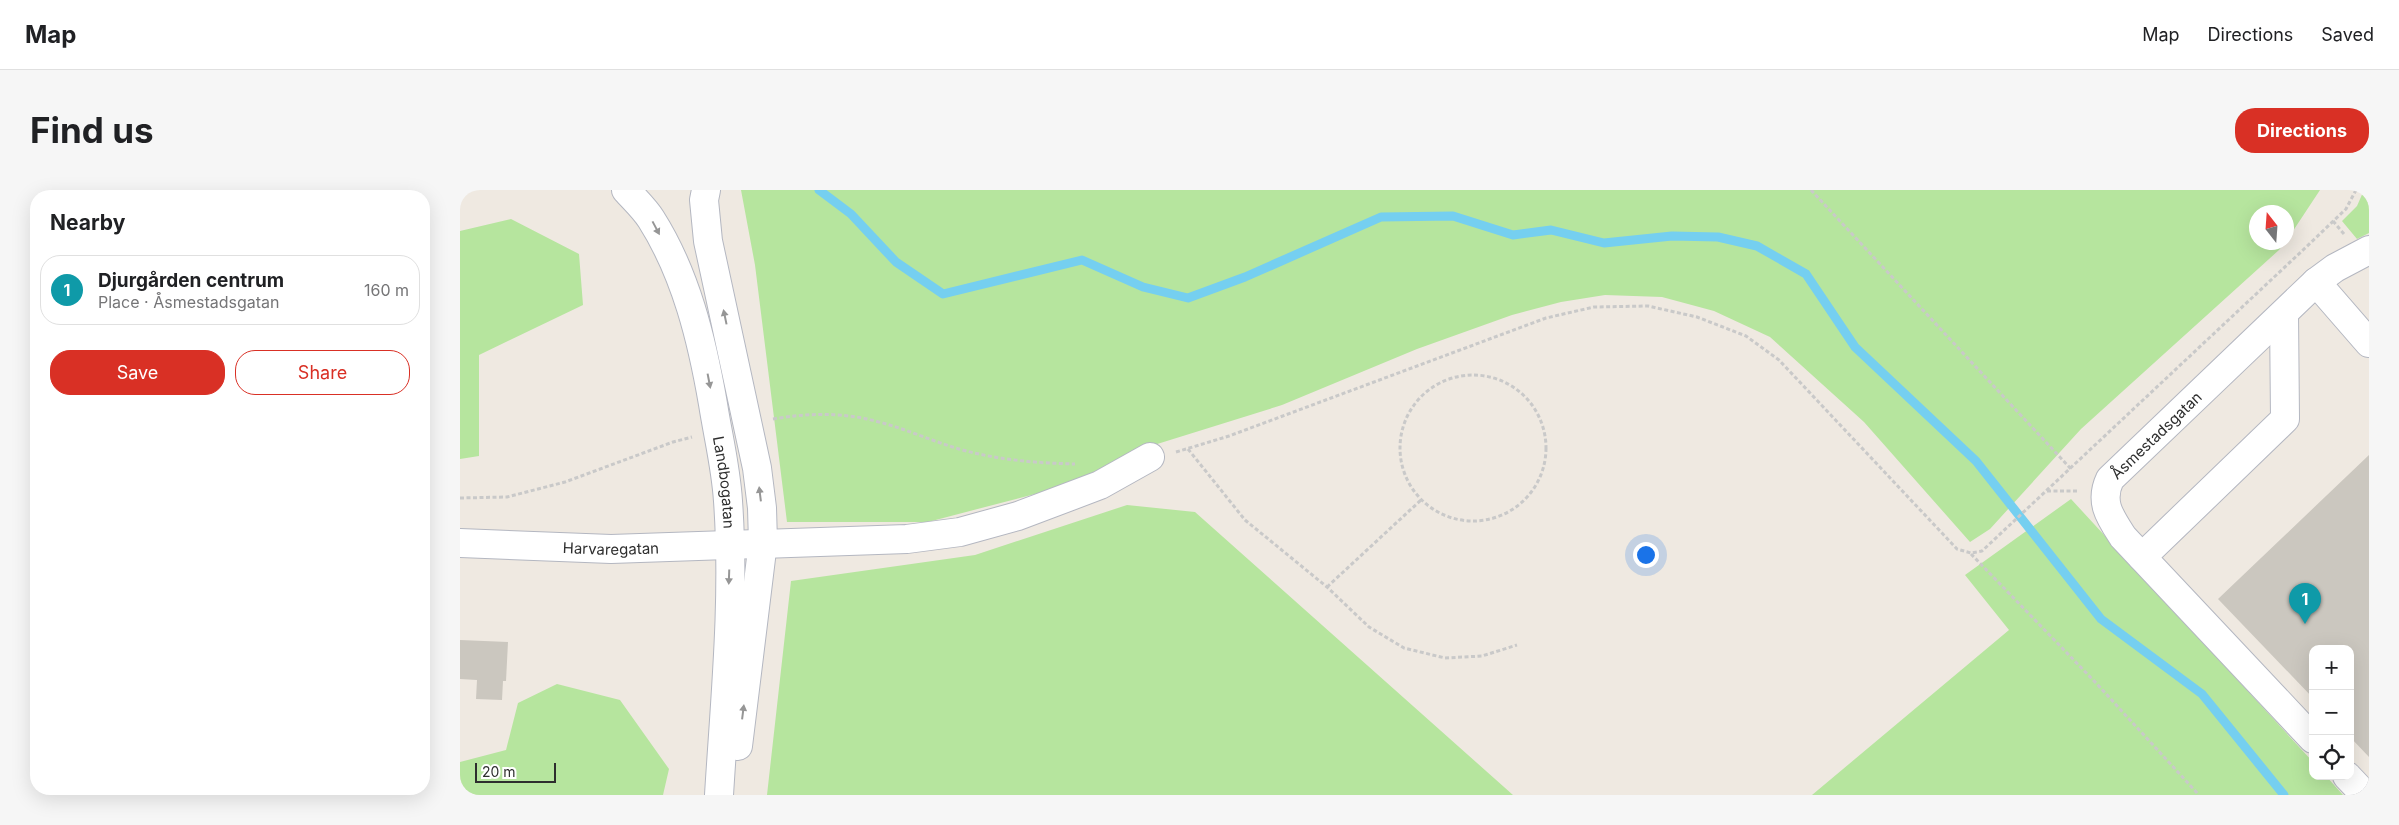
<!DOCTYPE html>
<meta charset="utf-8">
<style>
:root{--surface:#fff;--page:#f6f6f6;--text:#202124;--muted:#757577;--line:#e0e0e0;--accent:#d93025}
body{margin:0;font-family:Inter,sans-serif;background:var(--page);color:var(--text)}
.controls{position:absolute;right:15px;bottom:15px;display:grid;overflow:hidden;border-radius:10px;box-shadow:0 5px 20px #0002}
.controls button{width:45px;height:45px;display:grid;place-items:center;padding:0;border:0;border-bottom:1px solid var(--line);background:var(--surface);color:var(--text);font:25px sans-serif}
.compass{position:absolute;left:1789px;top:15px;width:45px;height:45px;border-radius:50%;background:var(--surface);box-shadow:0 5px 20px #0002;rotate:343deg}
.scale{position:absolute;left:15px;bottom:12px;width:81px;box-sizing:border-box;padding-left:5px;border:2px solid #2e2e2e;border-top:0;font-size:14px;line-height:18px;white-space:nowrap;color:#2e2e2e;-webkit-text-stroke:4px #fff;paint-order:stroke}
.you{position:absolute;left:1185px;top:364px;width:18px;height:18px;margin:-12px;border:4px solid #fff;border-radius:50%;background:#1a73e8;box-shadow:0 0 0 8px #1a73e833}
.badge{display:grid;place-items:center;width:32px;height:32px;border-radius:50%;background:var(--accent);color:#fff;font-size:16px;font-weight:700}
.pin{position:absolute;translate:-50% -41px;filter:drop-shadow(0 1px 2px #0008)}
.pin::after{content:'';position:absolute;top:26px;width:18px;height:15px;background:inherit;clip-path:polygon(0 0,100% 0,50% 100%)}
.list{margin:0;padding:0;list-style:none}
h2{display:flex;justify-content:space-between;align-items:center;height:65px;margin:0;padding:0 20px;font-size:21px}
h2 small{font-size:16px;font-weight:400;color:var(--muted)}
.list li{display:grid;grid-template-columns:32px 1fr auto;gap:15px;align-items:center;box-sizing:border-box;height:70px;margin:0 10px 10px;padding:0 10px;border:1px solid var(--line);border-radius:20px}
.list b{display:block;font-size:19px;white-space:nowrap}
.list p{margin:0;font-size:16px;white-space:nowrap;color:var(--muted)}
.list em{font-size:16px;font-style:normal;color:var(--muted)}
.actions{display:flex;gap:10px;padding:15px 20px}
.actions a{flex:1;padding:11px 0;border:1px solid var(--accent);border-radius:20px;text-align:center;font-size:18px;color:var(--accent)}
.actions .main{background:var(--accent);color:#fff}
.icon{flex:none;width:28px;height:28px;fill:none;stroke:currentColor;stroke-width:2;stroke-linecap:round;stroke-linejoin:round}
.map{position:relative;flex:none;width:1909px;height:605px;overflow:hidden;border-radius:20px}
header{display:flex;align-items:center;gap:30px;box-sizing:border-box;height:70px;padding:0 25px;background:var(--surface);border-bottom:1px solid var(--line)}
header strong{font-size:24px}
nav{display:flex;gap:28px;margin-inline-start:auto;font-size:18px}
.intro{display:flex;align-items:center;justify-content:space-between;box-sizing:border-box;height:120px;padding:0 30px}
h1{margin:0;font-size:35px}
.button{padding:12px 22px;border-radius:20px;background:var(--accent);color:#fff;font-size:18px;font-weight:700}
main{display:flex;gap:30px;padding:0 30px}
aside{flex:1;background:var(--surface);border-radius:20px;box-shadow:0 5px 20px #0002}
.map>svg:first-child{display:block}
.green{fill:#b6e59e}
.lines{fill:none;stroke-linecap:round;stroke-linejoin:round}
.stream{stroke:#75cff0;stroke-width:9}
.building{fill:#cbc7bf}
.minor-casing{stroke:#b4b7c1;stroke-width:30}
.path{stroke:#c9c9c9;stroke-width:3;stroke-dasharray:4 2.5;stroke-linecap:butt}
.minor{stroke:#fff;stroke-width:28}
.oneway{fill:#969696}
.labels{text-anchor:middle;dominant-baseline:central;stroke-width:5;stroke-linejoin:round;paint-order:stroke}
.street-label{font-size:15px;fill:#2e2e2e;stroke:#fff}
</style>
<header>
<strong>Map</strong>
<nav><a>Map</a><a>Directions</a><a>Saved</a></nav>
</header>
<div class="intro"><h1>Find us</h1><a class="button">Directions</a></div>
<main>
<aside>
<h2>Nearby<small></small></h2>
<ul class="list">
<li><span class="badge" style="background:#0f9aa8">1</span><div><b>Djurgården centrum</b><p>Place · Åsmestadsgatan</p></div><em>160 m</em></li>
</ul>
<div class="actions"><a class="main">Save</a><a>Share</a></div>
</aside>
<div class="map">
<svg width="1909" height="605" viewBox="0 0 1909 605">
<rect width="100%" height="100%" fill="#efe9e1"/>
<g class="green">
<polygon points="281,0 1860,0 1827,50 1826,22 1796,22 1796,52 1824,53 1819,60 1621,239 1530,339 1510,352 1404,232 1310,147 1254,121 1202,107 1145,105 1101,112 1052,125 957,159 822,215 694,255 628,290 468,332 327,332 295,75"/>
<polygon points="1904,0 1909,0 1909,43 1897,49 1882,31 1897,16"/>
<polygon points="51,29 119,64 123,115 19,165 19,266 0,269 0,41"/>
<polygon points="1611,309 1853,572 1853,586 1866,586 1883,605 1352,605 1549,440 1505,385"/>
<polygon points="667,315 735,322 1053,605 307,605 331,391 515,365"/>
<polygon points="97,494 160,510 209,579 203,605 0,605 0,572 46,560 58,513"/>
</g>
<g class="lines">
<polyline class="stream" points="359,0 391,24 436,72 483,104 622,70 683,97 728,108 785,87 921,27 993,26 1053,45 1091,40 1144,53 1212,46 1258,47 1297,56 1346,84 1395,157 1516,271 1641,429 1742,504 1824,605"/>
</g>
<g class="building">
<polygon points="1909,265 1909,567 1890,547 1890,459 1853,459 1853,508 1758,409"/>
<polygon points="0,450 48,452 46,491 43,491 42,510 16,509 17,490 0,489"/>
</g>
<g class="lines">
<defs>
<g id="minor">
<path id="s1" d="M166,0C174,9 184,18 191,29C226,84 242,150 253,214C258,246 266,278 268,311C275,408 265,508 259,605"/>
<polyline points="246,0 244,10 248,51 297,278 302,318 303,352 278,556"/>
<polyline points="1856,92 1909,153"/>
<path id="s2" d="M0,353L151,359L447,349L500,342L558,326L640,295L690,267"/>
<polyline points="1682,367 1825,229 1824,124"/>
<path id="s3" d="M1853,549L1663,347C1650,327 1639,312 1650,289L1856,92L1875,78L1909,60"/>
<polyline points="1887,586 1905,605"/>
</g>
</defs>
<use href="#minor" class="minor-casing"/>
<g class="path">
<polyline points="1351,0 1611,279"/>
<polyline points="1873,31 1884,44"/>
<circle cx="1013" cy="258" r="73"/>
<path d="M313,229C349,223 384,222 419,232C446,239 472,251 499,259C537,270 576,273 615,274"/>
<polyline points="728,259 785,330 867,397 909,437 944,458 985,468 1022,466 1057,455"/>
<polyline points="716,262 769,246 1086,128 1134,117 1188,116 1237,127 1286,146 1319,170 1497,359 1511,363 1522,361 1843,60 1886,19 1896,0"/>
<polyline points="1587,301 1619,301"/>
<polyline points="0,308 47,307 105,292 213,252 232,247"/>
<polyline points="1511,364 1636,493 1739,605"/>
<polyline points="867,397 961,310"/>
</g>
<use href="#minor" class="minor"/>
</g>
<defs><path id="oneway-solid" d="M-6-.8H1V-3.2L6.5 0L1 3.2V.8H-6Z" transform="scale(1.25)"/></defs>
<g class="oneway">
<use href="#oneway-solid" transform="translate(196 38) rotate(62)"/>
<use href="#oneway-solid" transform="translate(265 127) rotate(-102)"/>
<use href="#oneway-solid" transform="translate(249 191) rotate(79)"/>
<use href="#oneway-solid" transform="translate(300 304) rotate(-97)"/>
<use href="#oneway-solid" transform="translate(269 387) rotate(92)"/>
<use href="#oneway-solid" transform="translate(283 522) rotate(-83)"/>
</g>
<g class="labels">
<g class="street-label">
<text stroke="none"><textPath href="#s3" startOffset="404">Åsmestadsgatan</textPath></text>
<text stroke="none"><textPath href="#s1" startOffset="314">Landbogatan</textPath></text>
<text stroke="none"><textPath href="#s2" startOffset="151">Harvaregatan</textPath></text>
</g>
</g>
</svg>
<div class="controls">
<button>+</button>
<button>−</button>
<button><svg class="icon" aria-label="locate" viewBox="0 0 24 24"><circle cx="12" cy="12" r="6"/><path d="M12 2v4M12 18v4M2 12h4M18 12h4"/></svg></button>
</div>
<svg class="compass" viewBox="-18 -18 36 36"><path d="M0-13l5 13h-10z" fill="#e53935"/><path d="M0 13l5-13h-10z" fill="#757577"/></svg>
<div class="scale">20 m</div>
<div class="you"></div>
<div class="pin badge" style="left:1845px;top:434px;background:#0f9aa8">1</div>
</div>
</main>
